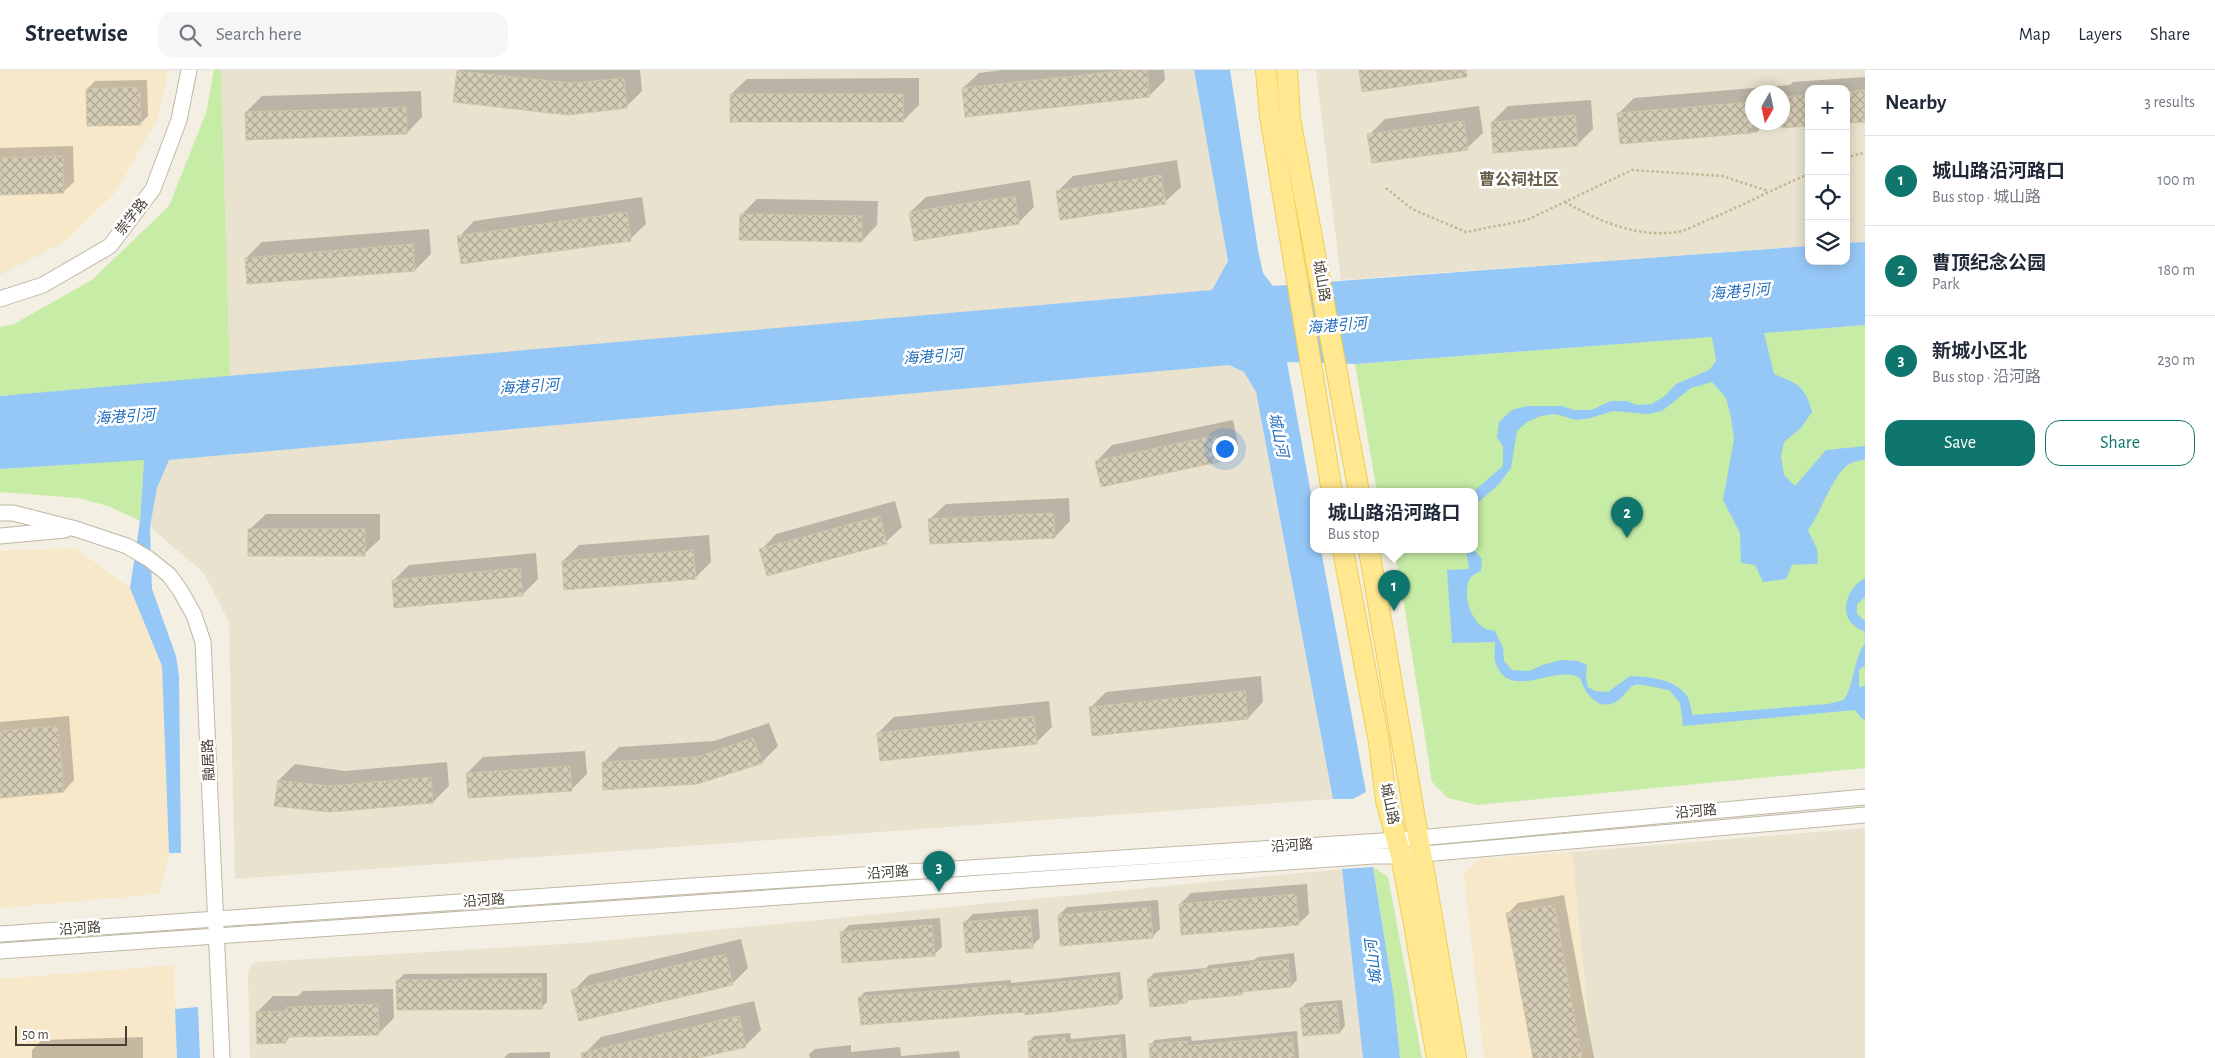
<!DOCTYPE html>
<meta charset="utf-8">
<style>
:root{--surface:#fff;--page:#f6f6f7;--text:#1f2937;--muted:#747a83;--line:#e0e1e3;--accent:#0f766e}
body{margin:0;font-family:"Alegreya Sans","Noto Sans SC",sans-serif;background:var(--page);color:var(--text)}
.controls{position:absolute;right:15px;top:15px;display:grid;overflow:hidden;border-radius:10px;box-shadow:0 2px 12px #0003}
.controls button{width:45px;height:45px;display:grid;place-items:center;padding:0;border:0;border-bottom:1px solid var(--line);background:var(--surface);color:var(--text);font:25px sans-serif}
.compass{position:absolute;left:1745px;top:15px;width:45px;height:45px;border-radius:50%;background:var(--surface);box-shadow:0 2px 12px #0003;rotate:189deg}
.scale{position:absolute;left:15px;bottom:12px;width:112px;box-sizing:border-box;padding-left:5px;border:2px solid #453f32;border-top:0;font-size:14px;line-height:18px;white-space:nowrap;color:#453f32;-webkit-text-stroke:4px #fff;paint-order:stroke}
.you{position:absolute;left:1224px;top:378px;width:18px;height:18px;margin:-12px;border:4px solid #fff;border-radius:50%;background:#1a73e8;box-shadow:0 0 0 8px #1a73e833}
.badge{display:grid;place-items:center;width:32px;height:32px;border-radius:50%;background:var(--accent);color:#fff;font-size:16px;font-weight:700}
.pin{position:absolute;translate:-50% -41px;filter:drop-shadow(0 1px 2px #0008)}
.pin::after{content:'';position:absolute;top:26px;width:18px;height:15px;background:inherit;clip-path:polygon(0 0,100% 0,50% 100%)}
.popup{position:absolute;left:1310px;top:418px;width:168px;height:65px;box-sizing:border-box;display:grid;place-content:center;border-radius:10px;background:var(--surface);filter:drop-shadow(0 1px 4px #0005);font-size:16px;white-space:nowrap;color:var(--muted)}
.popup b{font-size:19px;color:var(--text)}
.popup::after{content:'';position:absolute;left:50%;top:100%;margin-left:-10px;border:10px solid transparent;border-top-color:var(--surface)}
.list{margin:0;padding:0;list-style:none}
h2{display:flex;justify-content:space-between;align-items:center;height:65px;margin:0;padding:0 20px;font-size:21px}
h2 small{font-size:16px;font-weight:400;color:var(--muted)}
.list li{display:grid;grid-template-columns:32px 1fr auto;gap:15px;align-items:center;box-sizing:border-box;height:90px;padding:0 20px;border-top:1px solid var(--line)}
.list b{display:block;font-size:19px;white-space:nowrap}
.list p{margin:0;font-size:16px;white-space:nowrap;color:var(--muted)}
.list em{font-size:16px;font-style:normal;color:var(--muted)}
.actions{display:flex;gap:10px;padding:15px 20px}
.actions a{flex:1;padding:11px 0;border:1px solid var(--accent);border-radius:15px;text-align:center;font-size:18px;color:var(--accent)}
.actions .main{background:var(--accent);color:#fff}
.icon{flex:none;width:28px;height:28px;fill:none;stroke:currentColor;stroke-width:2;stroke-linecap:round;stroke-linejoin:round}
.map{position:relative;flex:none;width:1865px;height:988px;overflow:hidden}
header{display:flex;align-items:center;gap:30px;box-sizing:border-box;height:70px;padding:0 25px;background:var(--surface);border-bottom:1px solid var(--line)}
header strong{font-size:24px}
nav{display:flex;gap:28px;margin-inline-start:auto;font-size:18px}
.search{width:350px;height:45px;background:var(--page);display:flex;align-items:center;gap:12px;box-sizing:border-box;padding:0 18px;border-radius:15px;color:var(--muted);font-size:19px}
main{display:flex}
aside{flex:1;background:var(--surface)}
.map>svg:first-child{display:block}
.residential{fill:#e8e2cf;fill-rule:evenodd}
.commercial{fill:#f8e8ca}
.green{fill:#c6eca6}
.water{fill:#96c8f7}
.shadow{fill:#0003;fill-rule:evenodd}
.building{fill:url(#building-cross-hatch);stroke:#d1c5a9}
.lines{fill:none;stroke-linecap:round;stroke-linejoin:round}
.minor-casing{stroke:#bfb8a4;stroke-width:17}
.major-casing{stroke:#f0ce53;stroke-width:22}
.path{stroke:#c2b693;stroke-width:2.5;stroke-dasharray:2.5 2.5;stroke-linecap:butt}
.minor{stroke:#fff;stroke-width:15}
.major{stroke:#ffe88f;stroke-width:20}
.labels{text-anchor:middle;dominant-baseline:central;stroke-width:5;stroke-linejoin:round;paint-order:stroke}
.street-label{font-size:14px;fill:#453f32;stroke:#fff}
.water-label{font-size:15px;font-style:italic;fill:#216dbb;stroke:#fff}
.quarter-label{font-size:16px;font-weight:bold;fill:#695e48;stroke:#fff}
</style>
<header>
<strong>Streetwise</strong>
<div class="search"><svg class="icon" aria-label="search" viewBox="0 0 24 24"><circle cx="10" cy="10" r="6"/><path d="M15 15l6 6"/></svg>Search here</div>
<nav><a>Map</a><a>Layers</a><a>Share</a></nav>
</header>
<main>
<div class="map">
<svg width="1865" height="988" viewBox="0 0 1865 988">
<defs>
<pattern id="building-cross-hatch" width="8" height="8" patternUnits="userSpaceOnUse" patternTransform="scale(1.25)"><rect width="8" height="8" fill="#d5ccb6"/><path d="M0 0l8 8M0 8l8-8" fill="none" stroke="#afa795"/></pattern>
</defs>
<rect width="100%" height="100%" fill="#f3efe2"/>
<g class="residential">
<polygon points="221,0 1194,0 1228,191 1213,220 230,307"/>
<path d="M1316,0H1865V172L1846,173V19H1809V176L1341,210ZM1752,22H1782V52H1752Z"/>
<polygon points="1229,295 1244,302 1256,322 1333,729 235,809 229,552 204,503 150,457 157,418 169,390"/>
<polygon points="1865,758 1865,988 1592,988 1572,782"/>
<polygon points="1342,799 1363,988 250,988 248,904 250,896 258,892 581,873"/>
</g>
<g class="commercial">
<polygon points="0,0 168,0 158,48 114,124 63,173 0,205"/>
<polygon points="75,478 130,518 160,586 162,596 169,783 159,824 0,838 0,481"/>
<polygon points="1572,782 1592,988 1484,988 1464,804 1478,789"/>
<polygon points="174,895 177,988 0,988 0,909"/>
</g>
<g class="green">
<polygon points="214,0 221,0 230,307 0,326 0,257 14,254 92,210 169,136 206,43"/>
<polygon points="1865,255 1865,698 1477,735 1448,728 1432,712 1399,502 1393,480 1474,480 1474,422 1377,422 1355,294"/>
<polygon points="144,389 140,451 108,436 78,428 0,422 0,399"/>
<polygon points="1373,797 1388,807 1422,988 1400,988 1394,928"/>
</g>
<g class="water">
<path d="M1194,0H1230L1258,180L1263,203L1273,216L1809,176V191H1846V173L1865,172V255L1764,263L1774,304C1798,314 1805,315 1812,342L1801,358L1784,372L1781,386L1784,405L1795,416L1826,380L1865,376V389C1860,391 1854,391 1850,394C1834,401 1820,445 1808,460L1817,479L1818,493C1809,496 1801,493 1792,495L1786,509L1763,512L1755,495L1741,493L1740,463L1723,430L1734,369L1731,347L1726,328L1712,312L1691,318L1662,341L1648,344L1613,341L1591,348L1576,350L1555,344L1541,346L1527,352L1517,361L1511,398L1499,414L1474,436L1473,422L1503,396V377L1497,367L1499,352L1512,340L1527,336H1562L1574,340H1591L1611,331H1627L1637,335L1652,334L1666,325L1676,314L1709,300L1716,291L1712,267L1355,294L1287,292L1314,440V480H1321L1366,722L1353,729H1333L1256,322L1244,302L1229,295L169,390L157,418L150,457L152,519L176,586L179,606L181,783H169L162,596L130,518L140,451L144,390L0,399V326L1212,220L1228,191Z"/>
<path d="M1466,480H1474L1482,489L1481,501C1477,503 1471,505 1469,510C1463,525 1470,549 1484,558C1487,560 1492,560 1495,561L1503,578L1504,591L1512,600L1529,601L1545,594L1562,590L1578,591L1587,595L1586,608L1588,617L1595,621L1608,622L1630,606C1649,607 1674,608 1687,626C1690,631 1691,640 1693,645L1828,634L1844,630C1855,612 1853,591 1865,573V595L1859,600V617L1865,616V649H1862L1855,640L1683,656L1680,633L1669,620C1660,619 1641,613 1634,615C1628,618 1625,625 1620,629C1601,644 1586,626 1580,608C1555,593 1508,634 1495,591C1494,586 1495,578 1495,572L1452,573L1447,500L1469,499Z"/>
<path d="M1865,508V527L1857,534V544L1865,551V565L1864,561C1836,551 1844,520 1865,508Z"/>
<polygon points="1373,797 1394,928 1400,988 1363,988 1342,799"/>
<polygon points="198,937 200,988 177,988 175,939"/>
</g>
<g class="shadow">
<polygon points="459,0 640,0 642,21 626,37 458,1"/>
<polygon points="1003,0 1164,0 1165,10 1150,25 963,18 979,3"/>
<path d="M1865,7V50L1846,52V19H1809V55L1761,58L1757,62L1621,73L1618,44L1634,28L1790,15L1793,12ZM1752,22H1782V52H1752Z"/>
<polygon points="919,8 919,35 903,51 731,24 747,9"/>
<polygon points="147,10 148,46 140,54 87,19 95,11"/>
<polygon points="421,21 422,47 407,63 246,42 262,26"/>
<polygon points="1591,30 1593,59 1577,75 1492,52 1508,36"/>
<polygon points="1479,36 1483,63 1467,78 1369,65 1385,49"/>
<polygon points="73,76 74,112 63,122 0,124 0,78"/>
<polygon points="1177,90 1181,117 1165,132 1057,122 1073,106"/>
<polygon points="1030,110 1034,137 1018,153 910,142 926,127"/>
<polygon points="642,127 646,154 630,169 459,167 474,151"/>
<polygon points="757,129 878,131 877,155 862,171 741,145"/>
<polygon points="429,159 431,184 415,200 246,188 262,172"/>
<polygon points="1233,350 1238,374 1223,390 1097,391 1112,375"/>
<polygon points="1069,428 1070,451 1055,467 930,449 946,434"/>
<polygon points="895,431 902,457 886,472 761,480 776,464"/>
<polygon points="266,444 380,444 380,469 364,484 250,459"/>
<polygon points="709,465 711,492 695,508 563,491 579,475"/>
<polygon points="536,483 538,509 522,525 393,511 409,495"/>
<polygon points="1261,606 1263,632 1248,648 1090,638 1106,622"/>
<polygon points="1049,631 1052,657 1036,673 878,663 894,647"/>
<polygon points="69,646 74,710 64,721 0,727 0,652"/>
<polygon points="769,653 778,676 762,692 603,693 619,677 714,671"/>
<polygon points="585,681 587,704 571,720 467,703 483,687"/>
<polygon points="447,692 449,716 433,732 276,734 279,710 295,694 345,701"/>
<polygon points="1307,814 1309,844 1298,854 1180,834 1191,823"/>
<polygon points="1564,825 1594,988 1534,988 1507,844 1518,833"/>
<polygon points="1158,830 1160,859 1152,867 1059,845 1067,837"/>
<polygon points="1038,839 1040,868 1032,876 965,852 973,844"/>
<polygon points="940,848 942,877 934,885 841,863 849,855"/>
<polygon points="741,869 748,898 733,913 573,921 589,905"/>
<polygon points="1294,883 1297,910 1291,916 1245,920 1242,924 1190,929 1187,932 1148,909 1154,903 1206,898 1209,895 1254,890 1258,887"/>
<polygon points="1120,902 1123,928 1118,933 860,927 865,922 1011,910 1011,913"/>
<polygon points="547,903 547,932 541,938 398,910 404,904"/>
<polygon points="393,919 394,948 378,964 291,966 285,972 257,942 273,926 298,926 303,921"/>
<polygon points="1342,930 1345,956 1340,962 1301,939 1306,933"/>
<polygon points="754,931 761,960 745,976 692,988 587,988 585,983 601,967"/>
<polygon points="1297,961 1299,988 1152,988 1150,975 1155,970 1191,966 1192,971"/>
<polygon points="1070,963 1071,969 1125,964 1127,988 1031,988 1029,972 1034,966"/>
<polygon points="143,967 143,988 32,988 32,980 42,970"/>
<polygon points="851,975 851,982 900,977 901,986 959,981 960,988 810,988 809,984 815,979"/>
<polygon points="550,982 550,988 504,988 509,983"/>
</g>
<g class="building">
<polygon points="1130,0 1147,0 1150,27 965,47 962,18"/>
<polygon points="1359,0 1466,0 1467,7 1362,22"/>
<polygon points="457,1 572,13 624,8 627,38 568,45 453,32"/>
<polygon points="140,17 141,55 87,56 86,19"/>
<polygon points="1865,20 1865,52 1846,53 1846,22"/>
<polygon points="730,24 903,24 904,52 730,52"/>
<polygon points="1809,25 1809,56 1782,58 1782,27"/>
<polygon points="1752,32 1752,63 1620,74 1617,43"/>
<polygon points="406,37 407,64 246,70 245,42"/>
<polygon points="1575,45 1578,76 1493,83 1491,52"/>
<polygon points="1464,51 1468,80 1372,93 1367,64"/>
<polygon points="63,86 64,123 0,125 0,88"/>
<polygon points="1161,105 1166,134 1060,150 1056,121"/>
<polygon points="1015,126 1019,154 914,171 909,142"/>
<polygon points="627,142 631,171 461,194 457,166"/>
<polygon points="740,144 862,146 862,172 739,170"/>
<polygon points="413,174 415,201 247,214 245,188"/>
<polygon points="1217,365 1223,391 1101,417 1095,391"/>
<polygon points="1054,443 1055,468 930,474 928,449"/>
<polygon points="880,446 887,474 767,506 759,479"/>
<rect x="248" y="459" width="117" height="27"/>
<polygon points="693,480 696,509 564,520 562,491"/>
<polygon points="520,498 523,526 394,538 392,510"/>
<polygon points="1245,621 1248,649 1092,666 1089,637"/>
<polygon points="1034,646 1037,674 880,691 877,663"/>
<polygon points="58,656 64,722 0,728 0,661"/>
<polygon points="753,668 763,693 697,714 603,720 602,692 697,687"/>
<polygon points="570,696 572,721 468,728 466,703"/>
<polygon points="431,707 433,733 330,742 274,736 278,710 329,716"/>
<polygon points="1296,824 1299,855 1181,865 1179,834"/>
<polygon points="1554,835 1582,988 1533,988 1506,843"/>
<polygon points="1150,837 1153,868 1060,876 1058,845"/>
<polygon points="1030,846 1033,878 966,883 963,852"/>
<polygon points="932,855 935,886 842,893 840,862"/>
<polygon points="726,884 733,915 579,951 571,920"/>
<polygon points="1288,889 1291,917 1242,922 1242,925 1187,930 1187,933 1150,937 1147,909 1202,903 1202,900 1251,895 1251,892"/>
<polygon points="1116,906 1118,934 1025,945 1025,942 861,955 858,927 1006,915 1007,918"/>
<polygon points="541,908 542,939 397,940 396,910"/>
<polygon points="378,934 379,965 286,967 286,973 257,974 256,942 286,941 286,937"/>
<polygon points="1337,934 1340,963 1303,966 1300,938"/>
<polygon points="739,946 746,977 698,988 582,988 581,983"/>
<polygon points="1292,966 1295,988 1150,988 1149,974 1187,971 1187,976"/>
<polygon points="1065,967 1066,974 1120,968 1122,988 1029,988 1028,971"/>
</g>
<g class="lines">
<defs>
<g id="minor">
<polyline points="0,229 43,215 110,176 153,119 179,50 189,0"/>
<polyline points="0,443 13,443 76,459 127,476 149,489 169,505 180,520 194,545 203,572 222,988"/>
<polyline points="0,466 65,460"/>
<polyline points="0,864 677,817 1397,770 1865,727"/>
<polyline points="0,881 1374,786 1401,786 1865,745"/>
</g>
<g id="major">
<polyline points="1266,0 1270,46 1332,422"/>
<polyline points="1287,0 1290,49 1359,422"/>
<polyline points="1343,480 1379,672 1386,730 1401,786 1412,843 1437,988"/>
<polyline points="1369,480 1456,988"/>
</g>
</defs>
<use href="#minor" class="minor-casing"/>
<use href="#major" class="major-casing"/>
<g class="path">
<polyline points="1846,88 1858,84 1865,83"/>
<polyline points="1386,118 1412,139 1466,162 1527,150 1632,100 1722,106 1768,121"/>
<path d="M1565,132C1598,151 1638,168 1677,162C1686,161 1696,155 1705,151C1740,137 1773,119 1809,104"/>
</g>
<use href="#minor" class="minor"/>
<use href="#major" class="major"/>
</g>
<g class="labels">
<g class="street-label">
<text transform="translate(132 147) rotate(-52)">崇学路</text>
<text transform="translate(1321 211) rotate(80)">城山路</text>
<text transform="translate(209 690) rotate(-93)">融居路</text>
<text transform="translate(1389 734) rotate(78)">城山路</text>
<text transform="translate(1696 742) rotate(-5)">沿河路</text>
<text transform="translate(1292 776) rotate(-4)">沿河路</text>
<text transform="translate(888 803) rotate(-4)">沿河路</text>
<text transform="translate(484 831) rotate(-4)">沿河路</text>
<text transform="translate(80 859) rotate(-4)">沿河路</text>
</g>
<g class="water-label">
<text transform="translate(1740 222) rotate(-5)">海港引河</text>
<text transform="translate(1337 256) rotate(-5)">海港引河</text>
<text transform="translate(933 287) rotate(-4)">海港引河</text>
<text transform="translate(529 317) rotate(-4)">海港引河</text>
<text transform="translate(125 347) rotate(-4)">海港引河</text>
<text transform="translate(1278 365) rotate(78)">城山河</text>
<text transform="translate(1374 892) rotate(-97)">城山河</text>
</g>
<g class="quarter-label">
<text x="1519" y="110">曹公祠社区</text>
</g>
</g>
</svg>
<div class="controls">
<button>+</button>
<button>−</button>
<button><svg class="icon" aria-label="locate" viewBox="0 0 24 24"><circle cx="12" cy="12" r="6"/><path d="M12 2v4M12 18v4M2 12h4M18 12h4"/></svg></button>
<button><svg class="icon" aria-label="layers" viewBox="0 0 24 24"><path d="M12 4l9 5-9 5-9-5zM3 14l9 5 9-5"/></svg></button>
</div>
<svg class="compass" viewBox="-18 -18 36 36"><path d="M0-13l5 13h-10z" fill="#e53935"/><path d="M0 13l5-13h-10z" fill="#747a83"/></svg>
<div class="scale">50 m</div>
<div class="you"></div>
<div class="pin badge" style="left:1394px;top:541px">1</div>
<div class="popup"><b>城山路沿河路口</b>Bus stop</div>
<div class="pin badge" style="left:1627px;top:468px">2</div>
<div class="pin badge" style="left:939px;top:822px">3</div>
</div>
<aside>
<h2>Nearby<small>3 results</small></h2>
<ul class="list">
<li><span class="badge">1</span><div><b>城山路沿河路口</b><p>Bus stop · 城山路</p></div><em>100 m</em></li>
<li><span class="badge">2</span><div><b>曹顶纪念公园</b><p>Park</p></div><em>180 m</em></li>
<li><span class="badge">3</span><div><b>新城小区北</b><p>Bus stop · 沿河路</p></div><em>230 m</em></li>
</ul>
<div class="actions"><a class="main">Save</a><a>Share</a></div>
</aside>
</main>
